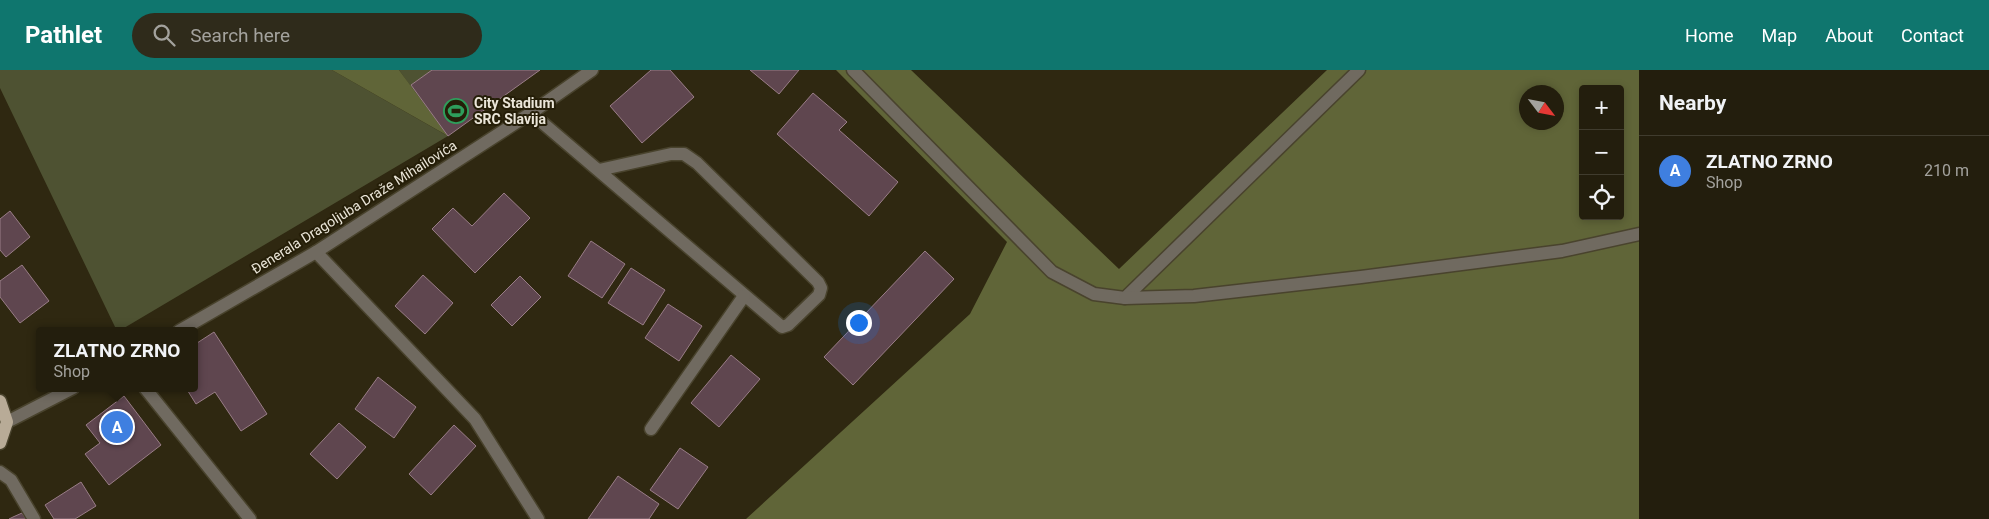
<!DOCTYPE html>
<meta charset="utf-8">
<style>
:root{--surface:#231e0d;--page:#2f2b1b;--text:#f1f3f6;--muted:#a3a29d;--line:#403c2e;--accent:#0f766e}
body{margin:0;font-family:Roboto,sans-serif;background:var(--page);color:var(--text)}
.controls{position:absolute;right:15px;top:15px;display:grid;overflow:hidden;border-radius:5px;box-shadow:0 2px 8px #0003}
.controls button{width:45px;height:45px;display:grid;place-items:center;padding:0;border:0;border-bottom:1px solid var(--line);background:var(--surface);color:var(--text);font:25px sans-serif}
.compass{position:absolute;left:1519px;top:15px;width:45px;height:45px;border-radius:50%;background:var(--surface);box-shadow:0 2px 8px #0003;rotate:122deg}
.you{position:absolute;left:858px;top:252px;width:18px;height:18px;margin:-12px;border:4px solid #fff;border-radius:50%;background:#1a73e8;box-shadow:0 0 0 8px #1a73e833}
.badge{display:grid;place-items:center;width:32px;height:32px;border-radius:50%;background:var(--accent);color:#fff;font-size:16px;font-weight:700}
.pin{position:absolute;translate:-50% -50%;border:2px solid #fff;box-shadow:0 1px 5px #0006}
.popup{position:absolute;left:36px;top:257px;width:162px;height:65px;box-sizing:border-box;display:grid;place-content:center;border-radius:5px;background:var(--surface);filter:drop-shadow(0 1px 4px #0005);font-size:16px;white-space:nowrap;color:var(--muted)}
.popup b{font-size:19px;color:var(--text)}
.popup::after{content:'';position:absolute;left:50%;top:100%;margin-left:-10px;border:10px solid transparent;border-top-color:var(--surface)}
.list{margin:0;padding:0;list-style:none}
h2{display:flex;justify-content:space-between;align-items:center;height:65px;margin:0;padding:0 20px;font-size:21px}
h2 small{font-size:16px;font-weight:400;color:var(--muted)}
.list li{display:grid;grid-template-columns:32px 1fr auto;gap:15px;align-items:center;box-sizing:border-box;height:70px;padding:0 20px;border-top:1px solid var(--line)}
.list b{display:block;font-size:19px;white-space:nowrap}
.list p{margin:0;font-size:16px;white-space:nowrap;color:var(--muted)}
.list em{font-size:16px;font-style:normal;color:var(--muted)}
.icon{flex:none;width:28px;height:28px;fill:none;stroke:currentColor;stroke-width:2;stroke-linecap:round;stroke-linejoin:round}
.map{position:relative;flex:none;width:1639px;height:449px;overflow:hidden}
header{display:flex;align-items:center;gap:30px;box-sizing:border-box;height:70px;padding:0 25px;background:var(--accent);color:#fff}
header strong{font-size:24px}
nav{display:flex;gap:28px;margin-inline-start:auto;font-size:18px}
.search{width:350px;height:45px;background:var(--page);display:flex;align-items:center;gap:12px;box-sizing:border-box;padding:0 18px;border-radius:28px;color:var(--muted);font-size:19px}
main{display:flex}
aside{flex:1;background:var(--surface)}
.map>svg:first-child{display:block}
.green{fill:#4e5232}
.forest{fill:#606538;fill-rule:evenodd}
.building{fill:#5f464f;stroke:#997d87}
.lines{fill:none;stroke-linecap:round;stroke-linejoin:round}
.minor-casing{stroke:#49432d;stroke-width:15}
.major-casing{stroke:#49432d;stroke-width:15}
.minor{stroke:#706a60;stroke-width:12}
.major{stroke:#b8ab97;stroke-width:12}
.labels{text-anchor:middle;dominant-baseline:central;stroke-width:4;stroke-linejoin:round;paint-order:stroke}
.poi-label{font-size:14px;font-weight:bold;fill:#ebe6d9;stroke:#251e08;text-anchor:start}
.street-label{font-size:14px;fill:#ebe6d9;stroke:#251e08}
</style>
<header>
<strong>Pathlet</strong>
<div class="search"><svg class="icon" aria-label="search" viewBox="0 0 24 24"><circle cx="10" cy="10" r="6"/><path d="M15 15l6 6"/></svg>Search here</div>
<nav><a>Home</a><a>Map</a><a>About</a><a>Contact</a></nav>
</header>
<main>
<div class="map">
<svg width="1639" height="449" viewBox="0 0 1639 449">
<rect width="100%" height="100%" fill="#2f2811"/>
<polygon class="green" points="0,0 332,0 446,65 399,0 540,0 448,66 119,261 117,261 0,18"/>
<g class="forest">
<polygon points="332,0 399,0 448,66"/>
<path d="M836,0H911L1119,199L1327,0H1639V449H746L970,244L1007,172ZM1583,19H1620V146H1583ZM1526,22H1556V52H1526Z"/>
</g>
<g class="building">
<polygon points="432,0 540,0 448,66 411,15"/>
<polygon points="651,0 670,0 694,27 642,73 610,36"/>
<polygon points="750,0 799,0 779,24"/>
<polygon points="813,23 847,52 839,60 898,112 869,146 777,64"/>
<polygon points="504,123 530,148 475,203 432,159 453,138 472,156"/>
<polygon points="10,141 30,167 6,187 0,180 0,149"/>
<polygon points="591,171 625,194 602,228 568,206"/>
<polygon points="925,181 954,209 853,315 824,287"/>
<polygon points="22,195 49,231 20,253 0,227 0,211"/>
<polygon points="631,198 665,220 643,255 608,233"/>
<polygon points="423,205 453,233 425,264 395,236"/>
<polygon points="520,206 541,227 512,256 491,235"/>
<polygon points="668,234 702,256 679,291 645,268"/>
<polygon points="214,262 267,344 241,361 215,322 196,334 186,318 194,318 194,275"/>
<polygon points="731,285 760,309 719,357 691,333"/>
<polygon points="378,307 416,337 394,368 355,339"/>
<polygon points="124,326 161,375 109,415 85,384 100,373 86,355"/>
<polygon points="339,353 366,377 337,409 310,384"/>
<polygon points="454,355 476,376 431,425 409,404"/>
<polygon points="680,378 708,397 678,439 650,420"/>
<polygon points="618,406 659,434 649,449 588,449"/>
<polygon points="81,412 96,436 75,449 54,449 45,435"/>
<polygon points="22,443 26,449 9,449 13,447"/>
</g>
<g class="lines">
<defs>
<g id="minor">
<polyline points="853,0 1052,202 1094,224 1125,228 1359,0"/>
<polyline points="531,43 782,257 788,255 819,225 821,218 818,212 697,93 684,84 671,84 599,100"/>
<polyline points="316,182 475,349 538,449"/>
<polyline points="1125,228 1194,226 1361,207 1562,181 1639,164"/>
<polyline points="179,261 316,182 531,43 592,0"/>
<polyline points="145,318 250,449"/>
<polyline points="7,352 73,318"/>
<polyline points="651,359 744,226"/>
<polyline points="0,402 11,410 34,449"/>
</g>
<polyline id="major" points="0,331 7,352 0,373"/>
</defs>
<use href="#minor" class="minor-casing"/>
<use href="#major" class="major-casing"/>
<use href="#minor" class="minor"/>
<use href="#major" class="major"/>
</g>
<defs>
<symbol id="stadium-ring" viewBox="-11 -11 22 22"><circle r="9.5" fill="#251e08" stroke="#2e9e5b" stroke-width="1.5"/><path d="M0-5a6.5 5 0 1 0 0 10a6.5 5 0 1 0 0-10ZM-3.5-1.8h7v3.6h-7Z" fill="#2e9e5b"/></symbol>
</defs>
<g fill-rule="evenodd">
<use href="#stadium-ring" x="442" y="27" width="28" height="28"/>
</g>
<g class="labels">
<g class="poi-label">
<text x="474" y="33">City Stadium<tspan x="474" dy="16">SRC Slavija</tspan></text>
</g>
<g class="street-label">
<text transform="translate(354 137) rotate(-32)">Đenerala Dragoljuba Draže Mihailovića</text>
</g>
</g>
</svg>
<div class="controls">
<button>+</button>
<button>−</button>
<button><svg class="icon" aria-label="locate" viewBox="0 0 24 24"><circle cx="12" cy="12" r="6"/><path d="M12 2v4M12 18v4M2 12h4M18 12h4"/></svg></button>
</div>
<svg class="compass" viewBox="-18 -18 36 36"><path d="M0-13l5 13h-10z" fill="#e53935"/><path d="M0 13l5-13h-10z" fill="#a3a29d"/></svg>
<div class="you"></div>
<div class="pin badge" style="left:117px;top:357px;background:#3f7fe0">A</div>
<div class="popup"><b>ZLATNO ZRNO</b>Shop</div>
</div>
<aside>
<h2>Nearby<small></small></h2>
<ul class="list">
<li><span class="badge" style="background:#3f7fe0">A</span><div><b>ZLATNO ZRNO</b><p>Shop</p></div><em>210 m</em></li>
</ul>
</aside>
</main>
